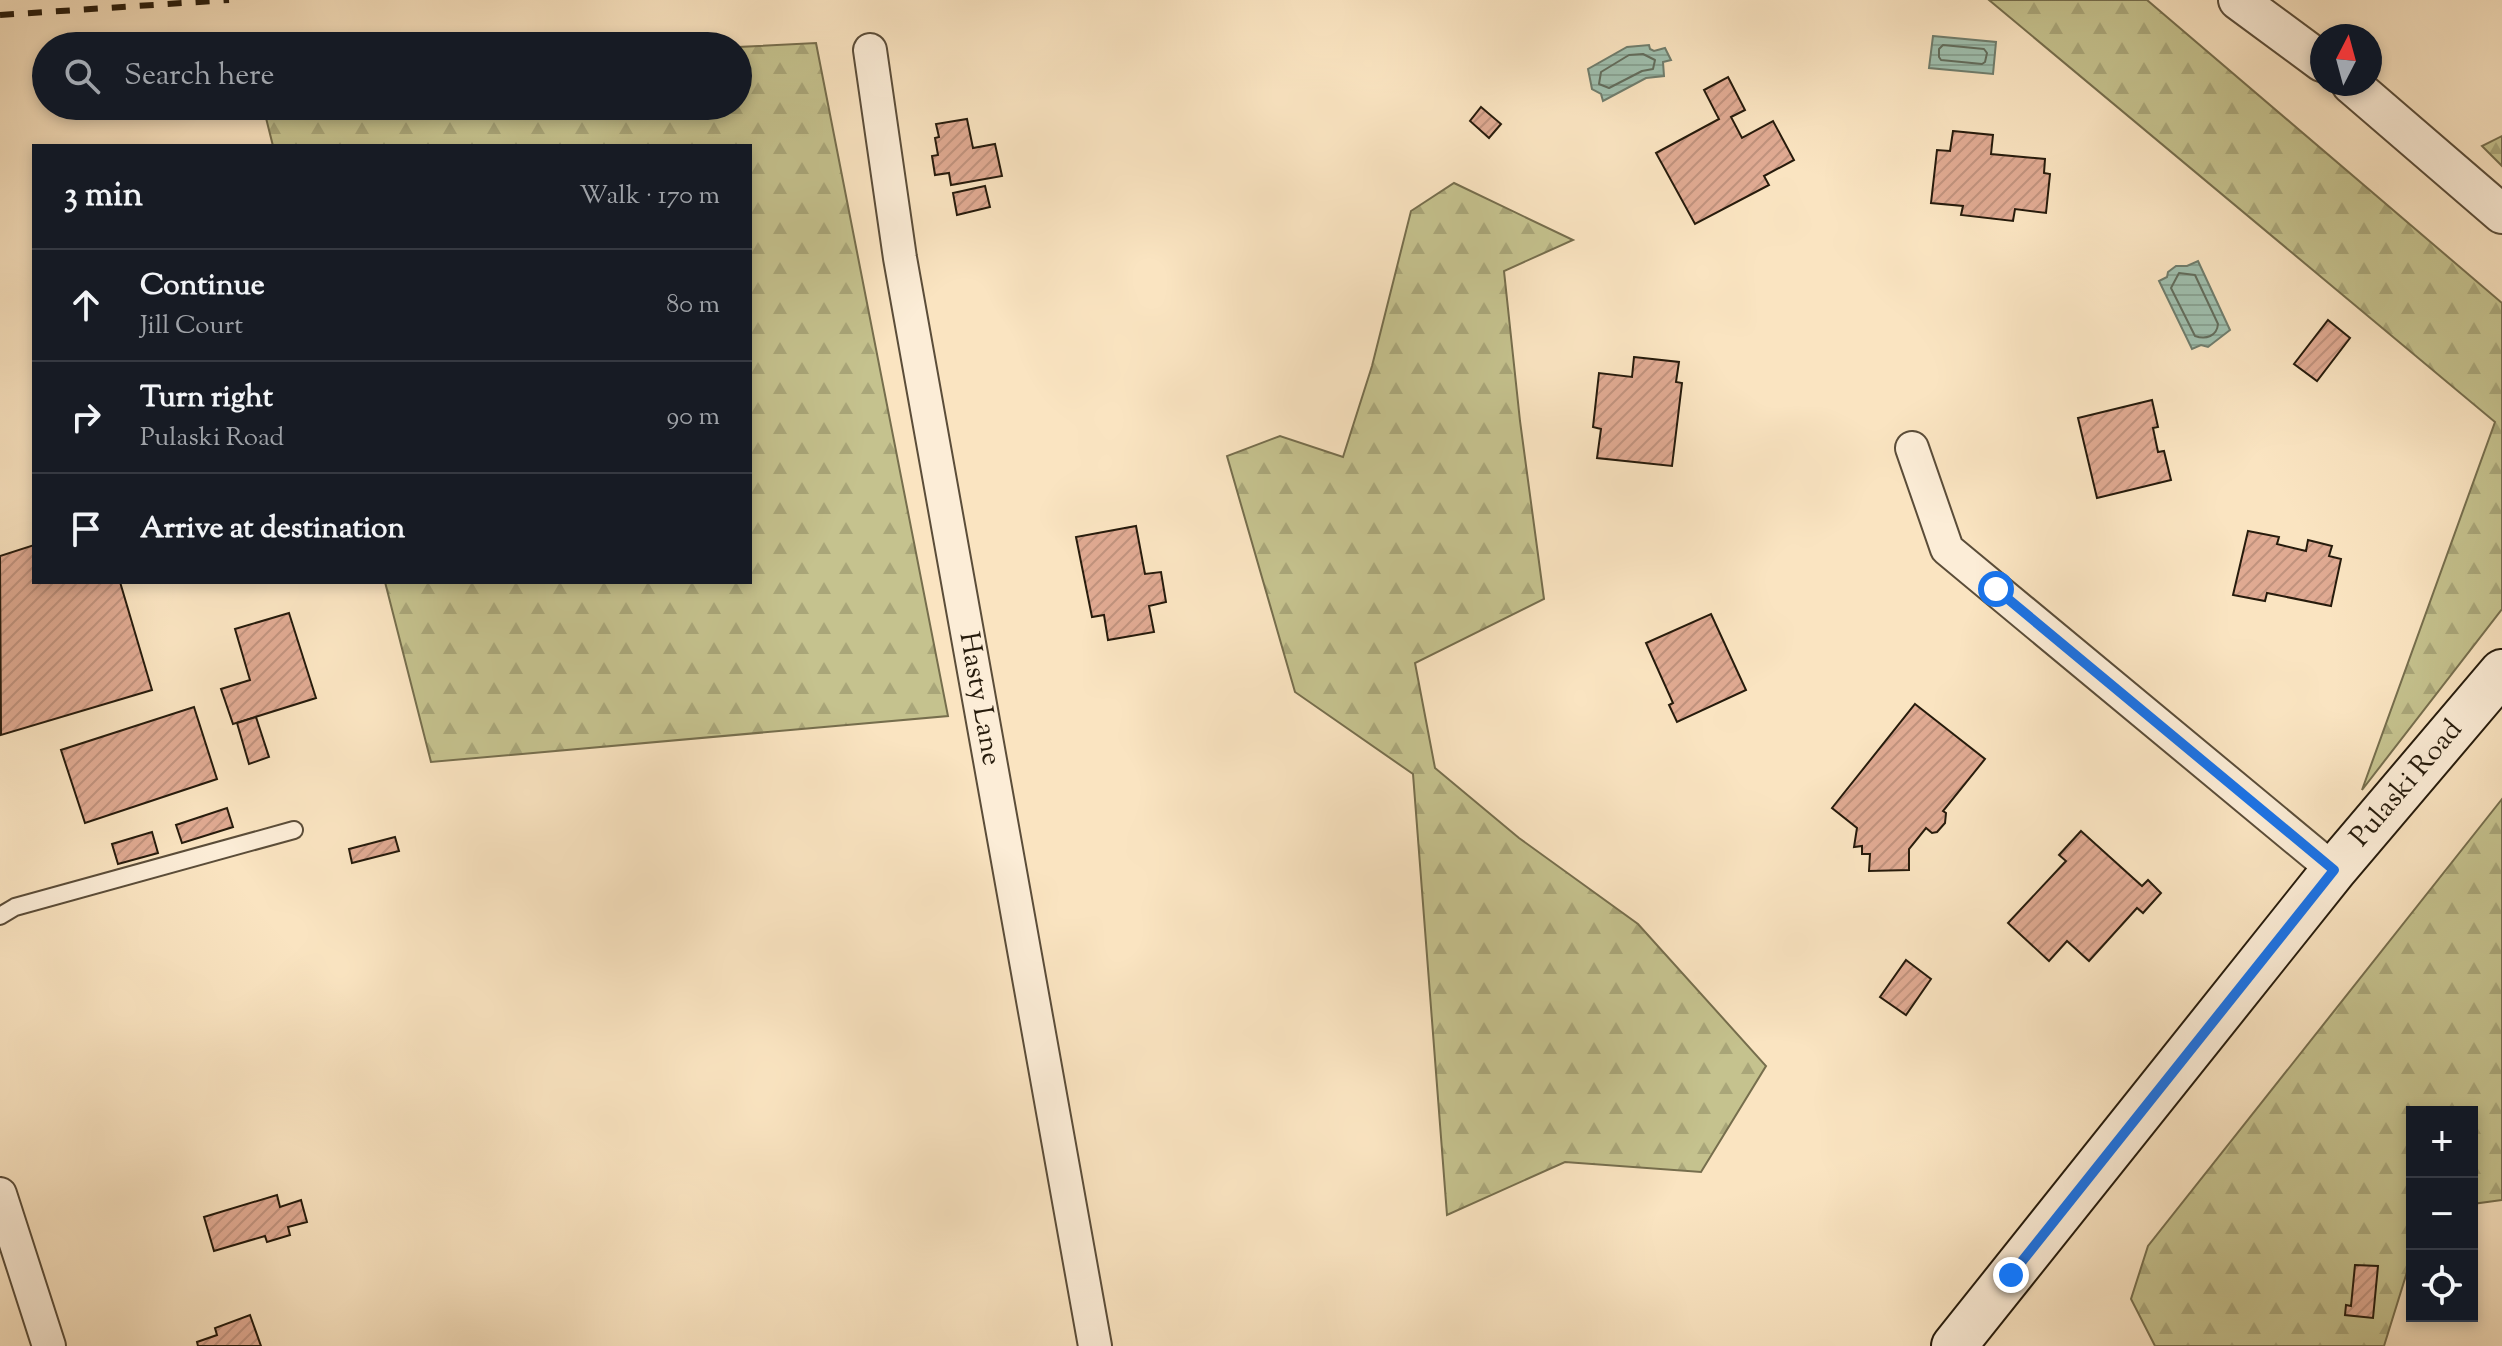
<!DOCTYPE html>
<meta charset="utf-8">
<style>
:root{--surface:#171b24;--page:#20242c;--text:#f1f3f6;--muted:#9ea1a6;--line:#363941}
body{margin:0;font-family:"Sorts Mill Goudy",serif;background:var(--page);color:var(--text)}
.controls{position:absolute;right:24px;bottom:24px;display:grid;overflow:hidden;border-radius:0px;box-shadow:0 4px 12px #0003}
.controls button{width:72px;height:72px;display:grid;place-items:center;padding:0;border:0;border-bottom:2px solid var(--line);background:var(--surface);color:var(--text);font:40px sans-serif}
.compass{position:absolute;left:2310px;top:24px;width:72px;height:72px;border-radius:50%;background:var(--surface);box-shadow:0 4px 12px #0003;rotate:6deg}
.stop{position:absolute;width:24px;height:24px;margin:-18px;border:6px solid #1a73e8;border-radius:50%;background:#fff}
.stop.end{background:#1a73e8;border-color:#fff;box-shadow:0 2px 8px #0008}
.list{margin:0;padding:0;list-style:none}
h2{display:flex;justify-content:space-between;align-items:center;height:104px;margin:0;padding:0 32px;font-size:34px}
h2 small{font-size:26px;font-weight:400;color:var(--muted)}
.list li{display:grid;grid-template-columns:52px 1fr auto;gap:24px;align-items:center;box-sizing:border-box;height:112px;padding:0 32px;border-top:2px solid var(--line)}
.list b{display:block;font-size:30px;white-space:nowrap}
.list p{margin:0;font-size:26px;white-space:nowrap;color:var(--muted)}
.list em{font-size:26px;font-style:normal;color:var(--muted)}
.icon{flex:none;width:44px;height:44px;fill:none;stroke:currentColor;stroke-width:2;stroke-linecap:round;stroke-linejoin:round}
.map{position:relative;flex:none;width:2502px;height:1346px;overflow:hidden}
.search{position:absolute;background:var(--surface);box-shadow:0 4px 12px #0003;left:32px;top:32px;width:720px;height:88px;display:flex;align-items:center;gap:20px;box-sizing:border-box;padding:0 28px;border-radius:44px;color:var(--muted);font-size:30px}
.panel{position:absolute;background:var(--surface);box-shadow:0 4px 12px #0003;left:32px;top:144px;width:720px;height:440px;border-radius:0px}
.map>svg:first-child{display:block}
.forest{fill:url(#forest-firs);stroke:#766e4d;stroke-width:2}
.water{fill:url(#water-rules);stroke:#6f7d6d;stroke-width:2}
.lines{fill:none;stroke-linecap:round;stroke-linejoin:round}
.shore{stroke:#626d5d;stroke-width:2}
.building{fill:url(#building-hatch);stroke:#261b0c;stroke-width:2}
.service-casing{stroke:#5b4d39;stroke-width:20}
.minor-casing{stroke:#5b4d39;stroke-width:36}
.tertiary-casing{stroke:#5b4d39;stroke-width:42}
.secondary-casing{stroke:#261b0c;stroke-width:48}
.service{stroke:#fcedd7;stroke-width:16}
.minor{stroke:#fcedd7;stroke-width:32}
.tertiary{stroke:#fcedd7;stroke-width:38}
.secondary{stroke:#fcedd7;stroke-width:44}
.rail{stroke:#261b0c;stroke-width:6;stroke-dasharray:14 14;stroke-linecap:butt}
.route{stroke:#1a73e8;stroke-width:10}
.labels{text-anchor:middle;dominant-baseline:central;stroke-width:6;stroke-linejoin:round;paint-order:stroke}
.street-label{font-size:28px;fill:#261b0c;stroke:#fcedd7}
</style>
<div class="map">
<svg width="2502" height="1346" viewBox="0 0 2502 1346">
<defs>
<pattern id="forest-firs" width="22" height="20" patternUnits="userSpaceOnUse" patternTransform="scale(2)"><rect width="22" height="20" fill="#c5c28e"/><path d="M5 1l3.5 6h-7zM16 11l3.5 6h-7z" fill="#a9a679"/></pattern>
<pattern id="water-rules" width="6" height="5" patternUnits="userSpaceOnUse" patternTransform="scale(2)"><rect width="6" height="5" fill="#9fbfae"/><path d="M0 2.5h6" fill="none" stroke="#89a494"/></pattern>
<pattern id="building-hatch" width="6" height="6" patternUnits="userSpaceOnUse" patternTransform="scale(2)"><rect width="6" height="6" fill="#e0aa92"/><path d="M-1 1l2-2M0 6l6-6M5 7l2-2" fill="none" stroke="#c0927d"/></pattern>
</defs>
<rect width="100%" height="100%" fill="#fae4c1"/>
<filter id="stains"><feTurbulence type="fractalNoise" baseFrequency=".0025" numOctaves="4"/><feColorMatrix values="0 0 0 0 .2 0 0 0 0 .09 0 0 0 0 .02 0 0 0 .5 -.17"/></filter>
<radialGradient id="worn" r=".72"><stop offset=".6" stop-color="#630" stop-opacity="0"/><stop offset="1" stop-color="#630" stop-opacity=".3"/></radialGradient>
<g class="forest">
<polygon points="1989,0 2147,0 2502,303 2502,609 2362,790 2495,422"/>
<polygon points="816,43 948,716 431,762 385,582 750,582 750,146 273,146 263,106 738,106 738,47"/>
<polygon points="2502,136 2502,166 2482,146"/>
<polygon points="1454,183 1573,240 1504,271 1520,421 1544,599 1415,663 1435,768 1519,838 1638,924 1766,1066 1701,1172 1565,1162 1447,1215 1413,774 1295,692 1227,456 1280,436 1343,457 1372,366 1411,211"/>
<polygon points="2502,799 2502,1200 2472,1204 2472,1112 2412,1112 2412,1256 2384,1346 2155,1346 2131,1299 2148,1246"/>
</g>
<g class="water">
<polygon points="1933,36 1996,42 1993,74 1929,68"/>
<polygon points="1649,45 1650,49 1654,51 1665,48 1671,60 1663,62 1664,76 1646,78 1603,101 1601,94 1592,89 1588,69 1627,47"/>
<polygon points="2198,261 2230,330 2208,347 2201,345 2192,349 2159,281 2167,277 2168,272 2176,266 2187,266"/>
</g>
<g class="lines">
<g class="shore">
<polygon points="1943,45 1984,49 1987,53 1985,62 1982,64 1941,60 1939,57 1939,49"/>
<polygon points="1643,54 1655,60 1653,69 1642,71 1609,88 1599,84 1601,72 1629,55"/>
<path d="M2179,273L2195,275L2218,324C2217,336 2206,340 2195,336L2171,288Z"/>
</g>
</g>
<g class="building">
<polygon points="1728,77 1745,110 1731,117 1742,138 1773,121 1794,160 1764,176 1769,185 1695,224 1656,153 1719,119 1704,90"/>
<polygon points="1481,107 1501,124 1489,138 1470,121"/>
<polygon points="967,119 973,148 995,144 1002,176 951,185 949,173 935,175 932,156 938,155 935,138 939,137 936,124"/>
<polygon points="1953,131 1993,135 1991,154 2045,159 2044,173 2050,174 2046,213 2015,209 2013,221 1961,215 1963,206 1931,203 1937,150 1950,151"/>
<polygon points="985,186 990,207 957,215 953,193"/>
<polygon points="2328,320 2350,338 2317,381 2294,364"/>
<polygon points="1634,357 1679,362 1676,382 1682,383 1672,466 1597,458 1601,429 1593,427 1599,373 1632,377"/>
<polygon points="2152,400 2158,427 2153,428 2158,452 2164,451 2171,480 2097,498 2078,418"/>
<polygon points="1136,526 1145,574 1161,572 1166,602 1149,606 1154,632 1108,640 1104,615 1092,617 1076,537"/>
<polygon points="2248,531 2279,537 2277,544 2306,551 2308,540 2332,546 2329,556 2341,559 2331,606 2267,593 2265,601 2233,595"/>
<polygon points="34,545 34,582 120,582 152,690 1,735 0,556"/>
<polygon points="289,613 316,698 233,724 221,689 250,680 235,629"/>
<polygon points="1711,614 1746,690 1677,722 1669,705 1673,703 1646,643"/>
<polygon points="1915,704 1985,759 1943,811 1946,813 1945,823 1937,832 1932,833 1926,828 1909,849 1909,870 1869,871 1870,854 1862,854 1862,846 1854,847 1857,828 1832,808"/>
<polygon points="194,707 217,779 85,823 61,750"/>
<polygon points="256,717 269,757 249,764 237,723"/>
<polygon points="227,808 233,827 182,843 176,825"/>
<polygon points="2081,831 2142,886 2148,880 2161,893 2143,913 2137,908 2089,961 2067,941 2049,961 2008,923 2066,861 2059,855"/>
<polygon points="152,832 158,853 118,864 112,844"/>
<polygon points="395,837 399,851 352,863 349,849"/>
<polygon points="1906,960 1931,979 1906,1015 1880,997"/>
<polygon points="277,1195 280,1207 301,1200 307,1222 288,1227 290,1235 267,1242 265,1236 214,1251 204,1217"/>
<polygon points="2355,1265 2378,1266 2373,1318 2345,1315 2346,1305 2351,1306"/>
<polygon points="250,1315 261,1346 198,1346 197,1342 217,1335 215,1328"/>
</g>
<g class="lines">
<defs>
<polyline id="service" points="0,916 15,907 294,830"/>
<g id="minor">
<path id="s1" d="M870,50L900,258L1095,1346"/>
<polyline points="1912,448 1947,549 2334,870"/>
<polyline points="0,1194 49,1346"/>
</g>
<g id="tertiary">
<polyline points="2238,0 2322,62"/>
<polyline points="2351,84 2502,214"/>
</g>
<g id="secondary">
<path id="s2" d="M1954,1346L2334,870L2502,672"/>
</g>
</defs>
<use href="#service" class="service-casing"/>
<use href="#minor" class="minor-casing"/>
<use href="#tertiary" class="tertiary-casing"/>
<use href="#secondary" class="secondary-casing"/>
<use href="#service" class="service"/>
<use href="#minor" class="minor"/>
<use href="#tertiary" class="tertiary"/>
<use href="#secondary" class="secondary"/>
<polyline class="rail" points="0,15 229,0"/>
</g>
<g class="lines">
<polyline class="route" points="1996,589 2334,870 2011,1275"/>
</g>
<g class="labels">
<g class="street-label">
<text stroke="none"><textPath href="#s1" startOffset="658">Hasty Lane</textPath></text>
<text stroke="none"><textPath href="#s2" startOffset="722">Pulaski Road</textPath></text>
</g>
</g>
<rect width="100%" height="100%" filter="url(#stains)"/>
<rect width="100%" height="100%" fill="url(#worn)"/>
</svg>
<div class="controls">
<button>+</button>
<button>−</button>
<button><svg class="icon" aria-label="locate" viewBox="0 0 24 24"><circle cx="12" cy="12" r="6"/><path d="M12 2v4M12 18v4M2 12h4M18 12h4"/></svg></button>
</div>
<svg class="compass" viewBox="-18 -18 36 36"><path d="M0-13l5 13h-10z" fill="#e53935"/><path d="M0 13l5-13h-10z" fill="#9ea1a6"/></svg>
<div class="stop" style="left:1996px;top:589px"></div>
<div class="stop end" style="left:2011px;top:1275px"></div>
<div class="search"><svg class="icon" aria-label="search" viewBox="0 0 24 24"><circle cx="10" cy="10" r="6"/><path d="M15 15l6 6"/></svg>Search here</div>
<section class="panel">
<h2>3 min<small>Walk · 170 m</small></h2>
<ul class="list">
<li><svg class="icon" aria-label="ahead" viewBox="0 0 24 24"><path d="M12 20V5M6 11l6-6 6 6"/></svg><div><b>Continue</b><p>Jill Court</p></div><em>80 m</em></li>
<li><svg class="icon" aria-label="right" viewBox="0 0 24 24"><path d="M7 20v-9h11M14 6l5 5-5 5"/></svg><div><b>Turn right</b><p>Pulaski Road</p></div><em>90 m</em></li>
<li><svg class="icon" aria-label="arrive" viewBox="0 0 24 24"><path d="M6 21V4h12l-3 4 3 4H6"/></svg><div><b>Arrive at destination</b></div></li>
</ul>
</section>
</div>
